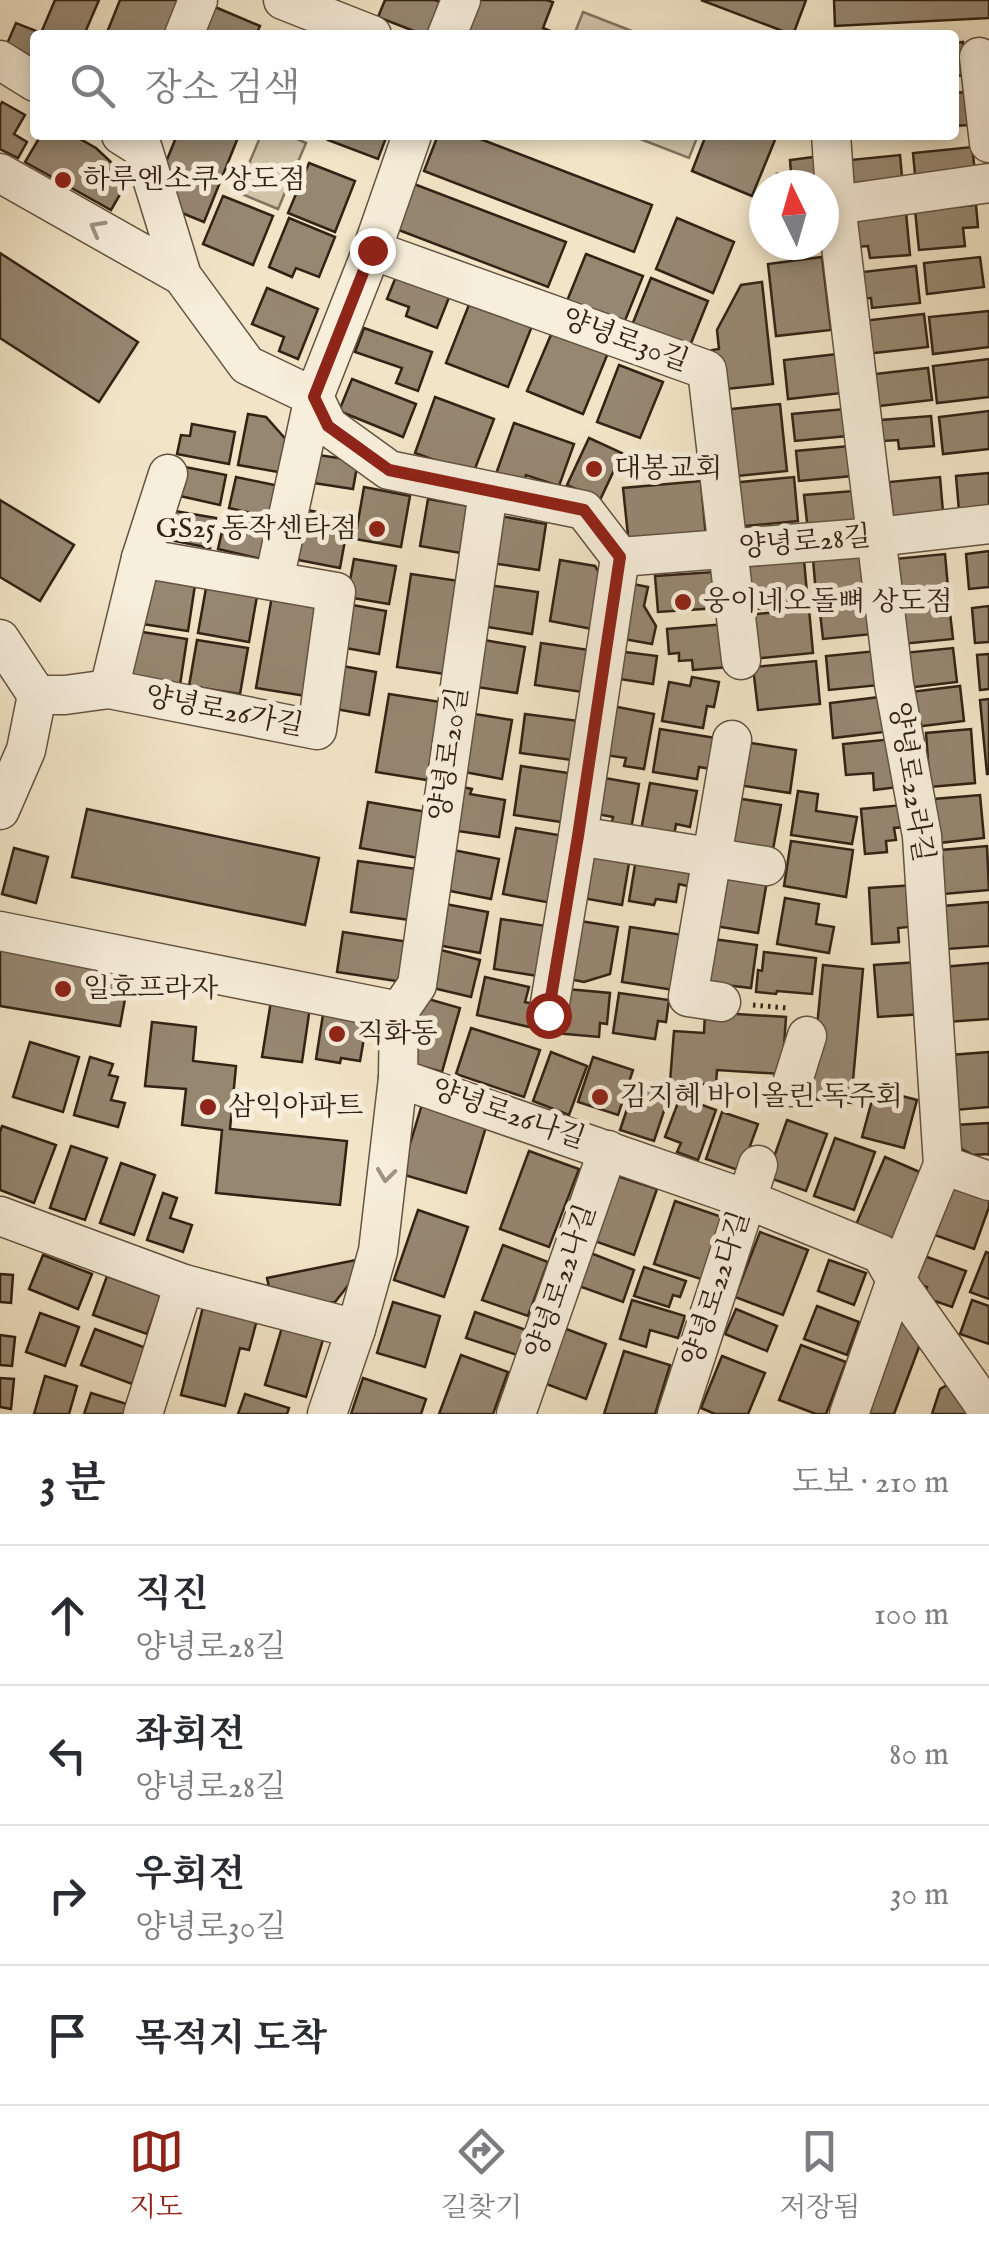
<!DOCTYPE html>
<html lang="ko">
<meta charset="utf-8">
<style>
:root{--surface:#fff;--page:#f7f7f7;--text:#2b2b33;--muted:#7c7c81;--line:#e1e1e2;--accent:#8f2418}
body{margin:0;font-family:"IM FELL English","Noto Serif KR",serif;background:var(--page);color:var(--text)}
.compass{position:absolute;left:749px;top:170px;width:90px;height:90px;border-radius:50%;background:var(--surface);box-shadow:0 5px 15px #0003;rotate:355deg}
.stop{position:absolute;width:30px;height:30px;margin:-22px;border:8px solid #8f2418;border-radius:50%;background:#fff}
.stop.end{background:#8f2418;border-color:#fff;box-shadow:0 2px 10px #0008}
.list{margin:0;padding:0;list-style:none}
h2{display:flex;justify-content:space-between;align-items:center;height:130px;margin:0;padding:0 40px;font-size:42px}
h2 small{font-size:32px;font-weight:400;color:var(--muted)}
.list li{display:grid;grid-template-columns:65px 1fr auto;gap:30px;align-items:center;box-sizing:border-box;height:140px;padding:0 40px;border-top:2px solid var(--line)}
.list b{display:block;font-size:38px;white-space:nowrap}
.list p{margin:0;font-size:32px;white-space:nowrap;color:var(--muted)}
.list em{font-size:32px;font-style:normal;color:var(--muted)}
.icon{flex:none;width:55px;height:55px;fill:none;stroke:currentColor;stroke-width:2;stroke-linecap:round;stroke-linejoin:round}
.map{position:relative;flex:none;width:989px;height:1414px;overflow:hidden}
.search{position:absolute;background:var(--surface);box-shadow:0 5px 15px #0003;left:30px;right:30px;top:30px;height:110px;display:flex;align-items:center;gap:25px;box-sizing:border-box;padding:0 35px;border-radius:10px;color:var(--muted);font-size:38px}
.sheet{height:690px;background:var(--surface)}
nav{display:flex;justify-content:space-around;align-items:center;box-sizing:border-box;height:140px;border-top:2px solid var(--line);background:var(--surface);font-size:28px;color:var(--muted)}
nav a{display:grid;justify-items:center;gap:5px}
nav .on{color:var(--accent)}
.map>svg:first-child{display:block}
.green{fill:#d1c4a9;stroke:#82735e;stroke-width:2.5}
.building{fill:#968771;stroke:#322214;stroke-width:2.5}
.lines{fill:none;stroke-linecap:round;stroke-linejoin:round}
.minor-casing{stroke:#625341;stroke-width:41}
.path{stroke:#322214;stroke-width:5;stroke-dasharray:2.5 5;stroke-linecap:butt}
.minor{stroke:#f7eedb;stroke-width:38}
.oneway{stroke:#9e9281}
.route{stroke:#8f2418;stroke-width:12}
.poi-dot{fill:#8f2418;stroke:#f7eedb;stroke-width:4}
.labels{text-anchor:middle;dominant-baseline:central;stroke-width:10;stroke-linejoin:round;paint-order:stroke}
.poi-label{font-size:28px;fill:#322214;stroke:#f7eedb;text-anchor:start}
.street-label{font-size:28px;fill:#322214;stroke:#f7eedb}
</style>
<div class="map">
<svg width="989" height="1414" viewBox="0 0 989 1414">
<rect width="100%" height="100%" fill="#f2e5c7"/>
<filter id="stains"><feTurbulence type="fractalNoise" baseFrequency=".002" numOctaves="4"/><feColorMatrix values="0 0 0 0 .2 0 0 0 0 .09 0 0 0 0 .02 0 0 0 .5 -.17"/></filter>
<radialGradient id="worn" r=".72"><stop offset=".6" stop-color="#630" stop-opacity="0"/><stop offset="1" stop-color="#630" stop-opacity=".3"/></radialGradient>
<g class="green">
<polygon points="583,12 642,35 574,35"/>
<polygon points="261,135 288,135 306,143 278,209 237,192"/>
<polygon points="630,135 698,135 689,158"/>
</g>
<g class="building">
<polygon points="55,0 99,0 84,35 35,35 35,78 3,53 16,23 41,33"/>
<polygon points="120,0 179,0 164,35 106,35"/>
<polygon points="385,0 435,0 440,2 427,35 424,35 378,17"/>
<polygon points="478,0 546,0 553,2 543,28 560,35 464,35"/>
<polygon points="701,0 806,0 793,35"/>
<polygon points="834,0 989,0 989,18 835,26"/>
<polygon points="215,7 260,26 256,35 203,35"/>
<polygon points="963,42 967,75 954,76 954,43"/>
<polygon points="966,92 970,125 954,126 954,93"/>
<polygon points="2,102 25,115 14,134 27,142 18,158 0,149 0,106"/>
<polygon points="41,135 73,135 96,148 129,179 111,210 25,162"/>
<polygon points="177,135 239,135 204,222 182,213 166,162"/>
<polygon points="330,135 387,135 378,159 328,140"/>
<polygon points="438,135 470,135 652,205 634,252 424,171"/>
<polygon points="706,135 777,135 752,196 692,171"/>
<polygon points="972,147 976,180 916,185 913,153"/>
<polygon points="900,155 903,187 843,193 840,161"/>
<polygon points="814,157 818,185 778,185 777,174 791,173 790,160"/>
<polygon points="309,163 355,181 335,232 288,213"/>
<polygon points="414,184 566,242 548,287 396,229"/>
<polygon points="223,196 273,216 253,265 203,244"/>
<polygon points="976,205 978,227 963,228 965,246 919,250 915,210"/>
<polygon points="906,212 910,255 870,258 868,246 855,247 852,217"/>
<polygon points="289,218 335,237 319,277 296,268 292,277 269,267"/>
<polygon points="677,218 734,242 713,293 656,269"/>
<polygon points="0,253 138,342 99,402 0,338"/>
<polygon points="586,254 643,276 624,323 567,301"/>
<polygon points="822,257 831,330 776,336 768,264"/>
<polygon points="980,257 984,287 927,294 924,263"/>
<polygon points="916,266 920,303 872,308 871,298 857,299 854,273"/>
<polygon points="397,274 450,295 437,328 406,316 409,307 387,299"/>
<polygon points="651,278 708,301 689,348 632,325"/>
<polygon points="762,282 773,384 717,390 712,350 719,349 717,330 741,285"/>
<polygon points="267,288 318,309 298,359 279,351 284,337 252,324"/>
<polygon points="470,302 532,326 508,387 446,363"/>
<polygon points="989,311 989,347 933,354 929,317"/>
<polygon points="924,314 928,347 865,354 862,321"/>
<polygon points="364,328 432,352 418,391 396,383 402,368 355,352"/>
<polygon points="553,330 608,353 583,414 527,391"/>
<polygon points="838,354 842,393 788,399 784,360"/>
<polygon points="989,359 989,397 937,403 933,366"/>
<polygon points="619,365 663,382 640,438 597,422"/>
<polygon points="928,368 932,400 870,407 866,375"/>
<polygon points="352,379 416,404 403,437 339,411"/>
<polygon points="435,397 494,419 473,474 415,453"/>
<polygon points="780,404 787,471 728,477 721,410"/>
<polygon points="845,409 847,436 795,441 792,414"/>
<polygon points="989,411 989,449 943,454 939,417"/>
<polygon points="248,414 266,417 290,444 284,473 238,465"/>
<polygon points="931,416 934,446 899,449 898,440 883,441 881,420"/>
<polygon points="514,423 574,444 559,486 526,475 524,483 496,474"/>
<polygon points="192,424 235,432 229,464 177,454 181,435 190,436"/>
<polygon points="589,438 622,453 600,500 567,485"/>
<polygon points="849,446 852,476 799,481 796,451"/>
<polygon points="312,454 358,461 353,489 307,482"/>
<polygon points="185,467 226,475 220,505 180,496"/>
<polygon points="989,473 989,508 959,511 956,476"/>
<polygon points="236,477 284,487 277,519 229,508"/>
<polygon points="794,477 798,521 735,527 731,483"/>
<polygon points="940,477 943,512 893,517 889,482"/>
<polygon points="701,481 706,538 629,545 623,488"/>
<polygon points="364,487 410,496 401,547 355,539"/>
<polygon points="854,491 858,526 808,531 804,495"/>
<polygon points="428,499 475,507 467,554 420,546"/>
<polygon points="0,500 74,545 40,601 0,577"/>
<polygon points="302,509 349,518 340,568 293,559"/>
<polygon points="175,511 216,518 210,548 170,540"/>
<polygon points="500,516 546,524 539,570 491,563"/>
<polygon points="225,518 273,528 266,560 218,549"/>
<polygon points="989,551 989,587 969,589 966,554"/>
<polygon points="863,553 867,588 816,594 813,559"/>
<polygon points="945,554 948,588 898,593 894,559"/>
<polygon points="354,559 396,566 389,604 347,597"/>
<polygon points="560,560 595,566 600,574 592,629 550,621"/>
<polygon points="804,560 808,604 745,610 741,567"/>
<polygon points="714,572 718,608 658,612 655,576"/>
<polygon points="411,574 466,582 452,675 397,667"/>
<polygon points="144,576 195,585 188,631 136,623"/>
<polygon points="628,583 648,587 644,606 656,626 652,644 618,638"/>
<polygon points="488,585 538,592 532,634 481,626"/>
<polygon points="206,588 257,596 249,642 198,633"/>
<polygon points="272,596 322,604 306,696 256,688"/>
<polygon points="870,599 873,634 823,639 819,604"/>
<polygon points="347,604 386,611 379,654 340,647"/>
<polygon points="949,604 953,639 902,644 899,609"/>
<polygon points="989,606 989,642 975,643 972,608"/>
<polygon points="809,609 813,653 751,659 747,615"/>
<polygon points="725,624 729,667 693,670 692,660 679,661 679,653 669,654 667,629"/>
<polygon points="136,631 187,639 180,685 128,676"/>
<polygon points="478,639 525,647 517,693 470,686"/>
<polygon points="197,640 248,648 240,694 189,686"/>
<polygon points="541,643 589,650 583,692 535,685"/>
<polygon points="953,648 957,682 906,688 903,653"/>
<polygon points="617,651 657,656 653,684 613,678"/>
<polygon points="876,651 880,685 829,690 826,656"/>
<polygon points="989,654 989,689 980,690 977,655"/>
<polygon points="816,661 820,704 758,710 753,667"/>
<polygon points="337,665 376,672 369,715 330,708"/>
<polygon points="692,677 719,682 714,707 707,706 703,728 662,721 669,682 690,686"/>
<polygon points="960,686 964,721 914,727 910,692"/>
<polygon points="389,694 447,703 433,781 376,772"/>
<polygon points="880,697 884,732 833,738 830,703"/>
<polygon points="989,699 989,774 987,774 980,700"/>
<polygon points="607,705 654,714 644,769 624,766 626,758 605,755"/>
<polygon points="469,713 512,720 502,779 459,771"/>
<polygon points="525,714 579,721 573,760 520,753"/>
<polygon points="660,729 722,739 717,770 699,767 697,779 653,772"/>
<polygon points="971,729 975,783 930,787 926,733"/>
<polygon points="893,739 898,787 874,790 873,773 846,775 843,744"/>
<polygon points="738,741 796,750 790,793 732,784"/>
<polygon points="521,766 575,774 568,823 514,815"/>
<polygon points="599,777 639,784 630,835 610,831 613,817 592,813"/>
<polygon points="650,783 697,791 690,827 676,824 674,836 641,830"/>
<polygon points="458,786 472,789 470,794 505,800 499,837 451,830"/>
<polygon points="798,791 818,794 816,811 857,817 852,844 791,835"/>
<polygon points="980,795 984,838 939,843 934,799"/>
<polygon points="729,797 781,805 772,855 721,846"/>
<polygon points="368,802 427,812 419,858 360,848"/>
<polygon points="903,805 906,827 894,828 896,840 886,841 887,852 865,854 861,809"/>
<polygon points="87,809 319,858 305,925 72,877"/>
<polygon points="516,828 564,836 552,903 503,894"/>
<polygon points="791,841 853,850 846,897 784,886"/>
<polygon points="987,846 989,890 944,894 941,850"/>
<polygon points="14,848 48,857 36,903 2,894"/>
<polygon points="585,849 630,857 622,905 577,897"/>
<polygon points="453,850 499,859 491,899 445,890"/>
<polygon points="636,859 694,869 691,887 679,884 676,902 656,899 654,905 629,901"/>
<polygon points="358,861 417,869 410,920 351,912"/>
<polygon points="723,873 767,881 758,933 715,926"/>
<polygon points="915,885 918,926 898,928 899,942 872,944 869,888"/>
<polygon points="785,898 819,904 816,924 834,927 829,953 777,944"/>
<polygon points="989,902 989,946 947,949 944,906"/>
<polygon points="440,903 488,912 480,953 432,944"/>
<polygon points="501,919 552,927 544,977 494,969"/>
<polygon points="574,920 618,927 610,974 584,982 564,978"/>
<polygon points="630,927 683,935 674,990 622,982"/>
<polygon points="343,932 409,942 403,982 337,972"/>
<polygon points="706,938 757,945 751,988 700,982"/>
<polygon points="437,949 480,960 471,997 433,988"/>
<polygon points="0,950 130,972 120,1026 0,1006"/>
<polygon points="764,952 816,958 812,994 777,991 776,994 756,992 758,970 762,971"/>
<polygon points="919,962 923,1014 878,1017 874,965"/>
<polygon points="989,963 989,1019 946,1022 942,967"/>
<polygon points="823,965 863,969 851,1103 810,1099"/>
<polygon points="485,977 529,987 525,1002 542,1006 538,1029 477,1015"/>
<polygon points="567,989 610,993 607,1024 600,1023 599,1037 555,1033 558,1000"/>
<polygon points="619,993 669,1000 666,1022 658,1021 655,1039 613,1033"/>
<polygon points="421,997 460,1008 442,1072 414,1064 414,1021"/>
<polygon points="271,1001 310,1007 302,1062 262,1057"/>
<polygon points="324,1008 368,1015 360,1061 341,1058 340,1063 316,1059"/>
<polygon points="705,1012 786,1017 782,1074 717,1070 716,1085 670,1082 674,1031 704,1033"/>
<polygon points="152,1022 196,1027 193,1061 236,1066 230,1129 347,1141 340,1205 216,1193 222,1130 182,1125 186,1089 145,1086"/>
<polygon points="471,1028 540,1050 524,1097 456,1074"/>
<polygon points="30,1042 79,1057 63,1112 13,1097"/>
<polygon points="551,1052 587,1066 569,1115 533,1101"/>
<polygon points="989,1052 989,1107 955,1110 950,1055"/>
<polygon points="90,1057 113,1064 109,1075 118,1077 111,1100 125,1103 118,1127 74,1115"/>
<polygon points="593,1057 633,1070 618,1115 578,1102"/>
<polygon points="636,1082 670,1093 654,1141 620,1130"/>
<polygon points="875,1089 917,1100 904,1148 862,1137"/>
<polygon points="680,1097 716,1110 698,1160 677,1152 681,1143 665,1137"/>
<polygon points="423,1101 488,1120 466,1193 401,1174"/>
<polygon points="722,1112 758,1124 741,1171 706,1159"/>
<polygon points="787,1120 827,1134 806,1191 767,1177"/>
<polygon points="989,1123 989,1156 989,1154 973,1155 956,1146 955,1125"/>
<polygon points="2,1126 56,1145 34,1203 0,1190 0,1132"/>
<polygon points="835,1138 875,1152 854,1210 814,1196"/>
<polygon points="71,1146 107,1158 85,1220 50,1208"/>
<polygon points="529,1151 579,1169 549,1247 500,1229"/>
<polygon points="885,1157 922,1173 892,1242 855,1227"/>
<polygon points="121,1163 155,1175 134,1235 100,1223"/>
<polygon points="611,1174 657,1189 634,1255 589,1239"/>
<polygon points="950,1184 989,1199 989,1207 974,1249 932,1234"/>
<polygon points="163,1193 177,1198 170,1218 192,1225 183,1252 147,1240"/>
<polygon points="675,1201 725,1218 704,1280 654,1264"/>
<polygon points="418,1210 468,1227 444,1297 394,1280"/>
<polygon points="760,1232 808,1250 783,1315 735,1297"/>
<polygon points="503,1245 548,1262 528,1316 482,1300"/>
<polygon points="588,1252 634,1270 623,1302 576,1285"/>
<polygon points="986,1252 989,1253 989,1299 970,1292"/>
<polygon points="916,1253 966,1271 952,1307 923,1297 927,1287 906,1280"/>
<polygon points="43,1255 92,1274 78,1309 29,1289"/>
<polygon points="356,1260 358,1273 335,1302 309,1305 269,1287 267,1278"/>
<polygon points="829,1260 866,1273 854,1305 818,1291"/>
<polygon points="644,1267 686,1281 680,1297 673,1295 669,1307 634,1296"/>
<polygon points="0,1274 13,1275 11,1303 0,1302"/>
<polygon points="107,1276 161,1296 147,1334 93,1315"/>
<polygon points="632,1300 685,1316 678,1338 650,1330 646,1347 620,1339"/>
<polygon points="972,1300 989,1306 989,1344 960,1334"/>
<polygon points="393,1302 440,1316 425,1367 377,1353"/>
<polygon points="204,1303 258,1316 249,1350 240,1348 225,1406 181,1395"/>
<polygon points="817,1306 859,1322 847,1355 804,1339"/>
<polygon points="736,1309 777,1326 767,1351 725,1334"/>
<polygon points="475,1312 526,1330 517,1355 466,1338"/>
<polygon points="40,1313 79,1327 65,1366 26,1352"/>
<polygon points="893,1318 916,1326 922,1339 894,1414 858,1414"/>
<polygon points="283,1324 324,1336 306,1397 265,1385"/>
<polygon points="561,1327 606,1344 586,1399 541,1382"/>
<polygon points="95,1329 146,1348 132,1384 81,1365"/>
<polygon points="0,1335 15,1337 12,1366 0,1365"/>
<polygon points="801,1345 846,1362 826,1414 816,1414 779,1400"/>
<polygon points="624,1351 670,1365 655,1414 604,1414"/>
<polygon points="461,1355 508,1372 493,1414 439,1414"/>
<polygon points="722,1356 765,1373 748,1414 715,1414 701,1408"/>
<polygon points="45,1376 77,1386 69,1414 34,1414"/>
<polygon points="0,1378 14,1379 11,1409 0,1407"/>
<polygon points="363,1378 426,1399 421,1414 351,1414"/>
<polygon points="947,1385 974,1414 932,1414 940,1389"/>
<polygon points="91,1393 130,1405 127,1414 84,1414"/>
<polygon points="245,1394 289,1408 287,1414 238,1414"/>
</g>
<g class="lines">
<defs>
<g id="minor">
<polyline points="283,0 372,35"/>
<polyline points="184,35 198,0"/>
<polyline points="447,35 461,0"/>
<polyline points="979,57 989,143"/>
<polyline points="0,60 35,82"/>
<polyline points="121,135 143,149 182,276 247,365 314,397 328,426 389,470 584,510 620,557 877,537 989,524"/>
<polyline points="831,135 836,205 894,684 922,836 943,1165 896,1280 849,1414"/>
<polyline points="0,173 182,276"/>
<polyline points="836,205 989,183"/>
<polyline points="372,250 707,370 741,660"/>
<polyline points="274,580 314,397 372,250 412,135"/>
<polyline points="0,639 37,695 26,750 0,810"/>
<polyline points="109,689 141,558 168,474"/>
<polyline points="37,695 65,695 109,689 317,730 336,592 141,558"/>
<polyline points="578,836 766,866"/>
<polyline points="0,931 399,1011 398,1078 746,1199 881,1254 896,1280 989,1412"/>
<polyline points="721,1002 688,997 732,740"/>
<polyline points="399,1011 417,985 488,492"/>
<polyline points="548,1015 578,836 620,557"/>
<polyline points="791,1087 807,1036"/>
<polyline points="943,1165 989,1181"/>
<polyline points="0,1216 184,1284 356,1329"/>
<polyline points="143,1414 184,1284"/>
<polyline points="327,1414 356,1329 378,1251 398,1078"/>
<polyline points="516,1414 608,1150"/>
<polyline points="677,1414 758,1165"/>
</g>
</defs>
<use href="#minor" class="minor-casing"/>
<polyline class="path" points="753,1005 787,1008"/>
<use href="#minor" class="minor"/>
</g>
<defs><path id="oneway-chevron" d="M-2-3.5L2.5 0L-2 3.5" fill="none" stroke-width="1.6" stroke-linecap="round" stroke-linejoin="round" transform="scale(2.5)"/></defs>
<g class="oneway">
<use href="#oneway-chevron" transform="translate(97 228) rotate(-151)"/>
<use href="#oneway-chevron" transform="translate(386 1175) rotate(97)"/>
</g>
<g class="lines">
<polyline class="route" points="372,250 314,397 328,426 389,470 584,510 620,557 578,836 548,1015"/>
</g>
<g class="poi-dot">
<circle cx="63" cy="180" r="10"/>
<circle cx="594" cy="469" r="10"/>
<circle cx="377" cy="529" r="10"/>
<circle cx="683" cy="602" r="10"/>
<circle cx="63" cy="989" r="10"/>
<circle cx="337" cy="1034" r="10"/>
<circle cx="600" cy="1097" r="10"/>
<circle cx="208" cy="1107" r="10"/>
</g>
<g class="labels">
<g class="poi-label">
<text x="83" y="180">하루엔소쿠 상도점</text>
<text x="614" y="469">대봉교회</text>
<text x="357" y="529" text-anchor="end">GS25 동작센타점</text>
<text x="703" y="602">웅이네오돌뼈 상도점</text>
<text x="83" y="989">일호프라자</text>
<text x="357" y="1034">직화동</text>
<text x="620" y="1097">김지혜 바이올린 독주회</text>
<text x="228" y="1107">삼익아파트</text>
</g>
<g class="street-label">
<text transform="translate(625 341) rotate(20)">양녕로30길</text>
<text transform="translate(805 543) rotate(-5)">양녕로28길</text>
<text transform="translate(224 712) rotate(11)">양녕로26가길</text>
<text transform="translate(450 754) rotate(-82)">양녕로20길</text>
<text transform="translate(910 782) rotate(81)">양녕로22라길</text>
<text transform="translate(508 1115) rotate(19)">양녕로26나길</text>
<text transform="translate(562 1282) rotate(-71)">양녕로22나길</text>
<text transform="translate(717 1289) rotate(-72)">양녕로22다길</text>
</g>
</g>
<rect width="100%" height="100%" filter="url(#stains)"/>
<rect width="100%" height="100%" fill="url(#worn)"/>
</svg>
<svg class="compass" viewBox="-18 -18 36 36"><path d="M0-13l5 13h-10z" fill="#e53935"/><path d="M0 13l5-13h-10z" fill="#7c7c81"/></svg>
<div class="stop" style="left:548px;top:1015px"></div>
<div class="stop end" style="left:372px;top:250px"></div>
<div class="search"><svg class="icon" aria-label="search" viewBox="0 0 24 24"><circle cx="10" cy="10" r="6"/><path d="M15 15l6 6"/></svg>장소 검색</div>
</div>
<section class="sheet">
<h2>3 분<small>도보 · 210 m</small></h2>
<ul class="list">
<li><svg class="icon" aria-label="ahead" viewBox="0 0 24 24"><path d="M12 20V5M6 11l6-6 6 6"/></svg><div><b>직진</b><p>양녕로28길</p></div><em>100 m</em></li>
<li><svg class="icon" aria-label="left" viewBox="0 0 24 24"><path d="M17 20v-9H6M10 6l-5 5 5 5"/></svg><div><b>좌회전</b><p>양녕로28길</p></div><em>80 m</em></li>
<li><svg class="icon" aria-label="right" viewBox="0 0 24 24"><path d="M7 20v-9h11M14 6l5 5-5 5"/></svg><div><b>우회전</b><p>양녕로30길</p></div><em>30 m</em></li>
<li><svg class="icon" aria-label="arrive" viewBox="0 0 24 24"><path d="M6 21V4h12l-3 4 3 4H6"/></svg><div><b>목적지 도착</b></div></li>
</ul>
</section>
<nav>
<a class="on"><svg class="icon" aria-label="map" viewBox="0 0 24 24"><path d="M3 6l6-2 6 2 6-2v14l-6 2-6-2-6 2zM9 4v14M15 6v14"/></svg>지도</a>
<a><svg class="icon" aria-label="directions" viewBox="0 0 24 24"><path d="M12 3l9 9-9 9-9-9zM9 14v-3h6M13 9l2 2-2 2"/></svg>길찾기</a>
<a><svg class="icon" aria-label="saved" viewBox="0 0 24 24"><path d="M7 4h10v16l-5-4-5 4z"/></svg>저장됨</a>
</nav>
